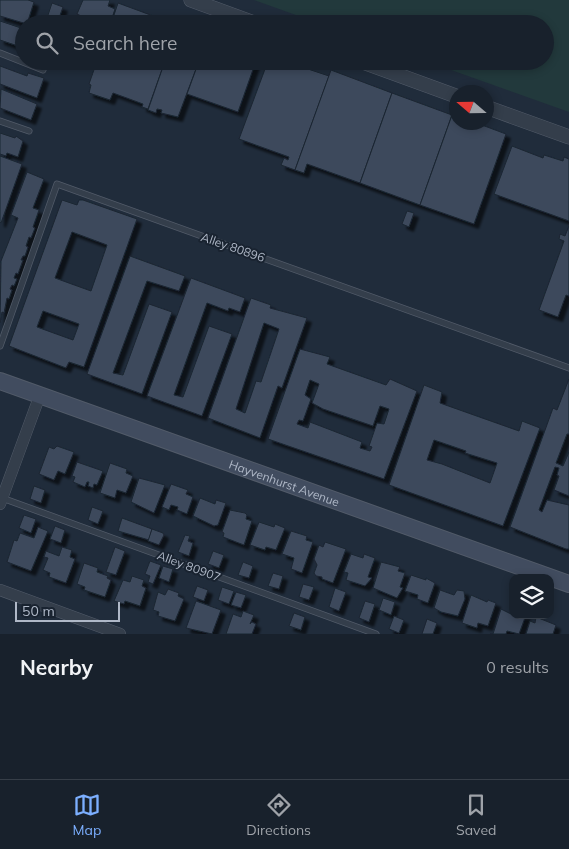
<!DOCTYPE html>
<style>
:root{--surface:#18212c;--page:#212934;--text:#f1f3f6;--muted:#9fa3a9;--line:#363e48;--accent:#7cafff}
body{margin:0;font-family:Mulish,sans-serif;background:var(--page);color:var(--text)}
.controls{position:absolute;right:15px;bottom:15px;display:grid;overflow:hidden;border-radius:10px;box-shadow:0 2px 8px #0003}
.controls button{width:45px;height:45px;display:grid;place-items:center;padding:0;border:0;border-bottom:1px solid var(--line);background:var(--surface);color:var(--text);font:25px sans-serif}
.compass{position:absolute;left:449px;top:85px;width:45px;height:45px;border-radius:50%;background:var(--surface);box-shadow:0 2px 8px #0003;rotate:290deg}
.scale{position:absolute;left:15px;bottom:12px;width:105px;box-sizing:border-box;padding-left:5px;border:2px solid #afb8c7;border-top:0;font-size:14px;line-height:18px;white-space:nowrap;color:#afb8c7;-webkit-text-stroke:4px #192330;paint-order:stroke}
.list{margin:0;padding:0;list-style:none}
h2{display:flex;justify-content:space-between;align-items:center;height:65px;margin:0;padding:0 20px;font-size:21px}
h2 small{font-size:16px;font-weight:400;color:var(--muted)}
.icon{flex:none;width:28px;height:28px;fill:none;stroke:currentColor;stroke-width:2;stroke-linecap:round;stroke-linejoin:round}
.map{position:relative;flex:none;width:569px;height:634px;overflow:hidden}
.search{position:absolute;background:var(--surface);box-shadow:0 2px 8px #0003;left:15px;right:15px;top:15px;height:55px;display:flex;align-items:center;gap:12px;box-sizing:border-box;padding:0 18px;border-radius:28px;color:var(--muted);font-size:19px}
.sheet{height:145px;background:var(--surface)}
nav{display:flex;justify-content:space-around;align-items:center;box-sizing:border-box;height:70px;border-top:1px solid var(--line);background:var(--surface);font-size:14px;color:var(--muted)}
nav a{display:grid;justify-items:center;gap:2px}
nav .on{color:var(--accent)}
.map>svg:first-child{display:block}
.green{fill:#22393c}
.building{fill:#3c4a5b;stroke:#1b2532;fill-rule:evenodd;filter:url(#shadow)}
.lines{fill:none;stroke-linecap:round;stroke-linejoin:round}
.service-casing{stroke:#525b69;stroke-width:7}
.minor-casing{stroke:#525b69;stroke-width:12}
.tertiary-casing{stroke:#525b69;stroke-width:15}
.secondary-casing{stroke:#525b69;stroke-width:18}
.service{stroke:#343e4b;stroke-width:5.5}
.minor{stroke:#343e4b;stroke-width:11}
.tertiary{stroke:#343e4b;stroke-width:14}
.secondary{stroke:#414c5f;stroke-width:16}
.labels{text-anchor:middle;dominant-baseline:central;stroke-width:4;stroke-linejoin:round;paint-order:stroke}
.street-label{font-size:12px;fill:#afb8c7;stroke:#192330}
</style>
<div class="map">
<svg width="569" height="634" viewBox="0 0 569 634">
<defs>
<filter id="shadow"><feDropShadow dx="4.5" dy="4.5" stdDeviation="1" flood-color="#0009"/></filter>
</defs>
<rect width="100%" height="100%" fill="#202c3b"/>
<polygon class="green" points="254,0 569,0 569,112 426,61 545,61 545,24 321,24"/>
<g class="building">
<polygon points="0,0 28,0 34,2 27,24 0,16"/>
<polygon points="83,0 110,0 108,6 115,9 110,24 78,24 81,16 77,14"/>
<polygon points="52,3 63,7 57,24 45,24"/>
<polygon points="118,3 175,24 111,24"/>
<polygon points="181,17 199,24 179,24"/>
<polygon points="0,21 24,29 24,48 0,40"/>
<polygon points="97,61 165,61 148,109 142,107 143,104 113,93 110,100 89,93 91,85 89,84"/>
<polygon points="165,61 199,61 178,117 161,113 162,110 157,109 156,113 148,110"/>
<polygon points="199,61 256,61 238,112 187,94"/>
<polygon points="268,61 292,63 292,61 302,61 307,63 305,68 329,76 295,170 281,165 284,158 288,160 289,157 239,139"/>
<polygon points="0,66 27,76 28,73 44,78 37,98 0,84"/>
<polygon points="331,70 392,93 360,183 307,164 304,173 295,170"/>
<polygon points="1,89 37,104 31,120 0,108"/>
<polygon points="392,93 452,115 420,205 360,183"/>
<polygon points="452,115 456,116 456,122 474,122 506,134 474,224 420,205"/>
<polygon points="0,133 15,138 16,136 23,141 18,157 7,153 6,156 0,154"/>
<polygon points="512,146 543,158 544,155 563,161 564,157 569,159 569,221 494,194"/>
<polygon points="0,156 22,164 1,223 0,222"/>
<polygon points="27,172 44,179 33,208 39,210 33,227 35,228 31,238 29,237 26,246 28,247 25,256 23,256 21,260 23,260 18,274 16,273 14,278 17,279 14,286 12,285 10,289 12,290 9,299 7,298 4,313 2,312 0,323 1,261 18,218 11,215"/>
<path d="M62,200L77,205L79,200H83L137,219L84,367L69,362L66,368L9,346ZM72,232L107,245L91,291L55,278ZM43,311L79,324L73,340L37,327Z"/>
<polygon points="407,211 414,213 409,227 402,224"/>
<polygon points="569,226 569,296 566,295 558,317 539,310 564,241 559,239 560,234 565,236"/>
<polygon points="130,256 185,276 179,291 147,281 113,373 123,375 149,304 172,312 142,394 87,374"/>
<polygon points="191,278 245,298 240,312 229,308 228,311 207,303 174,395 183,397 209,326 232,334 202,416 147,396"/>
<path d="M251,298L271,305L270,308L307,318L282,388L278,386L260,438L208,418ZM264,323L279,329L261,382L256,381L245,413L236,409Z"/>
<path d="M300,349L330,357L327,364L386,385L390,379L417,391L384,479L268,439ZM310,380L319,384L312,403L323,409L373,426L380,406L389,409L384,424L377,423L369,446L372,447L370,451L360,448L362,442L310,422L308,428L297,424L299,420L303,421L311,399L305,395Z"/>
<polygon points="569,379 569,434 567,434 556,463 563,466 569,452 569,496 554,490 559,476 557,475 559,468 555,467 539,510 542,512 547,500 569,505 569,549 566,549 510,527 553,408 557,410"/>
<path d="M424,385L442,392L440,403L519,431L522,421L540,428L503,526L389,485ZM434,440L466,451L465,453L497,463L490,483L442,464L427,460Z"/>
<polygon points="57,446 74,452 65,474 58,471 54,480 39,474 49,447 54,449"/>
<polygon points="77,462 103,471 97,485 94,484 93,488 88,486 89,482 87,482 85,487 73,482 75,477 72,476"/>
<polygon points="110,463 127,469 126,473 133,476 126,493 117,490 115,498 100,493"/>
<polygon points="139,478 165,485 154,513 131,502"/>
<polygon points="171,484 188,490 186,494 193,497 187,514 177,510 178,507 171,505 169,510 162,507"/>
<polygon points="34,486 45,490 41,503 30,499"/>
<polygon points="200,498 215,504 216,500 226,503 218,525 214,526 193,516"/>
<polygon points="92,507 103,511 98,524 88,520"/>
<polygon points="230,510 245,513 247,515 246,519 252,521 244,545 223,537 224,533 222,532"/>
<polygon points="24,515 36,519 31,533 19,528"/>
<polygon points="122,518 152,529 149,540 118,531"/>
<polygon points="259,522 274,527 275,524 285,528 276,550 266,547 265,550 250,545"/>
<polygon points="55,526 65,530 61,543 50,539"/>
<polygon points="38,527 48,531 31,571 7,562 14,540 17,541 20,533 34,538"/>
<polygon points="152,529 163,533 164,535 159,545 148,541"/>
<polygon points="291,531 307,536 306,540 313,542 302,573 291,569 294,558 282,554"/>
<polygon points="185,535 190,536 188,541 193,543 189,556 178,552"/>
<polygon points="325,542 346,549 333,583 322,579 322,577 316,576 314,573 317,565 314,559 319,545 323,547"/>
<polygon points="62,547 72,550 70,557 75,559 66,583 49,577 50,573 43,570 48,558 44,557 46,551 59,556"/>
<polygon points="115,547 125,551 116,575 106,572"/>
<polygon points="213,551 224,555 219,568 208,564"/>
<polygon points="351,554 363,558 364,554 375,558 368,577 372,578 365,586 346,580 348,573 344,572"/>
<polygon points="150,561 161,565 153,584 148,582 150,576 145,574"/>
<polygon points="243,562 253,566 249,578 238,575"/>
<polygon points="381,562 400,567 398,571 405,573 400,587 403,588 397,598 373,588"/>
<polygon points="84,563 98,568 97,572 108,576 107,578 111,580 105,597 84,590 85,587 77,584"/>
<polygon points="163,566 173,569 169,582 159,578"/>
<polygon points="273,573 283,576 279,589 268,586"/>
<polygon points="411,575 426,580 426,578 435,583 428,603 417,599 418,595 405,591"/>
<polygon points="132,576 144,580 142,586 146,588 140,606 125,601 124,604 114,601 123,580 130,582"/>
<polygon points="303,584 314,587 309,600 299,597"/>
<polygon points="197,586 208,590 204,601 193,597"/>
<polygon points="222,587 234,591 229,604 218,600"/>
<polygon points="335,588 346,592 339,611 329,607"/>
<polygon points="168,589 179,593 178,596 184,599 175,621 158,616 159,612 153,610 158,592 165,595"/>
<polygon points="440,590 454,595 457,590 464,591 465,599 458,616 441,612 434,608"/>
<polygon points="236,592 246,595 241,608 231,605"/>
<polygon points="471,595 487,602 488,600 496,603 488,626 478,623 477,628 462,623"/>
<polygon points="383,598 395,602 391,615 379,610"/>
<polygon points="196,601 221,610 212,634 186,628"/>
<polygon points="365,601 375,604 369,622 359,618"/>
<polygon points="501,609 513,615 526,615 519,634 507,631 506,634 490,634 493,634"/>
<polygon points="243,611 254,615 250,624 252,622 256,624 252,634 226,634 233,614 241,617"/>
<polygon points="294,613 305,617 301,630 289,626"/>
<polygon points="394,616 404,620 399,633 389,629"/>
<polygon points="536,617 556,625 553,634 526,634 530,621 535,623"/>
<polygon points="427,619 437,623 433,634 422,634"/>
</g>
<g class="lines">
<defs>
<g id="service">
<polyline points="0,53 43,70"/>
<polyline points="0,121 29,131"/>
<polyline points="0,346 57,184 569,368"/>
<polyline points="2,498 376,634"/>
</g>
<g id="minor">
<polyline points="0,504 40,395"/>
<polyline points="0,590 120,634"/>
</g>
<g id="tertiary">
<polyline points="191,0 257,24"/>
<polyline points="360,61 456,96"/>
<polyline points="486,107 569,137"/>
</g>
<g id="secondary">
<path id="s1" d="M0,381L569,584"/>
</g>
</defs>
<use href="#service" class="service-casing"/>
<use href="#minor" class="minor-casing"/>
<use href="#tertiary" class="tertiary-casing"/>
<use href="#secondary" class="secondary-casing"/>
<use href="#service" class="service"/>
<use href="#minor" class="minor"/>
<use href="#tertiary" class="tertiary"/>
<use href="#secondary" class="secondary"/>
</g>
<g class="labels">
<g class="street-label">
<text transform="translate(233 247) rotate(19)">Alley 80896</text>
<text stroke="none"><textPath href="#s1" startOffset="302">Hayvenhurst Avenue</textPath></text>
<text transform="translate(189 566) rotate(20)">Alley 80907</text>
</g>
</g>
</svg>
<div class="controls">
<button><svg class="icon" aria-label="layers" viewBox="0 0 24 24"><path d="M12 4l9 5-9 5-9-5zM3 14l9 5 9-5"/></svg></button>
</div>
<svg class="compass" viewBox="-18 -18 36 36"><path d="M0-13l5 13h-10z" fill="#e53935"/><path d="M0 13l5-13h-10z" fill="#9fa3a9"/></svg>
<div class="scale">50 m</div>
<div class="search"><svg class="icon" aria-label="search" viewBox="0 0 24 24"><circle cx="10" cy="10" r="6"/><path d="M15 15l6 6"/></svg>Search here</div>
</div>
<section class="sheet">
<h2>Nearby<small>0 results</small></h2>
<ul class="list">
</ul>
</section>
<nav>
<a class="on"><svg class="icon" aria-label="map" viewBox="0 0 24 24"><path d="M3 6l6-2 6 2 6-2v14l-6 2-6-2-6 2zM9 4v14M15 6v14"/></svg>Map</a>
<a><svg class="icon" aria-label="directions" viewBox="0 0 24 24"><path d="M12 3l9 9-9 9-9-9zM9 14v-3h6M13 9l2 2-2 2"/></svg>Directions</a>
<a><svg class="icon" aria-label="saved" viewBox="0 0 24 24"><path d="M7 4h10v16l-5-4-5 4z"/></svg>Saved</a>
</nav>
